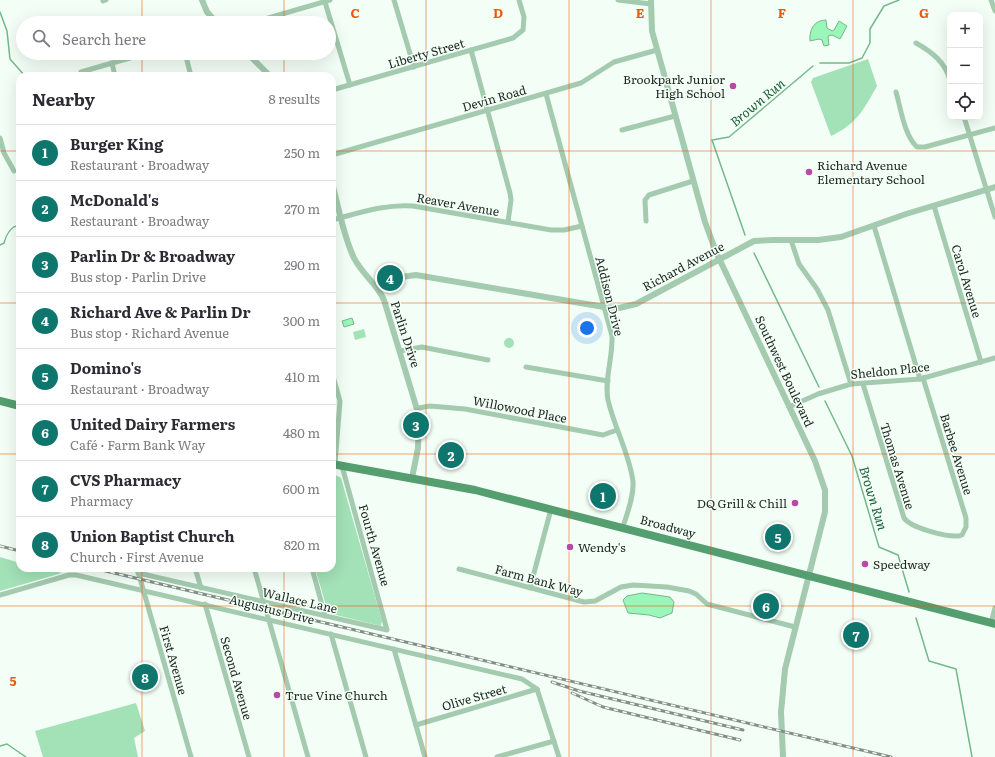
<!DOCTYPE html>
<meta charset="utf-8">
<style>
:root{--surface:#fff;--page:#f7f7f7;--text:#2b2b33;--muted:#7c7c81;--line:#e1e1e2;--accent:#0f766e}
body{margin:0;font-family:Literata,serif;background:var(--page);color:var(--text)}
.controls{position:absolute;right:12px;top:12px;display:grid;overflow:hidden;border-radius:8px;box-shadow:0 4px 16px #0002}
.controls button{width:36px;height:36px;display:grid;place-items:center;padding:0;border:0;border-bottom:1px solid var(--line);background:var(--surface);color:var(--text);font:20px sans-serif}
.you{position:absolute;left:587px;top:328px;width:14px;height:14px;margin:-10px;border:3px solid #fff;border-radius:50%;background:#1a73e8;box-shadow:0 0 0 6px #1a73e833}
.badge{display:grid;place-items:center;width:26px;height:26px;border-radius:50%;background:var(--accent);color:#fff;font-size:13px;font-weight:700}
.pin{position:absolute;translate:-50% -50%;border:2px solid #fff;box-shadow:0 1px 4px #0006}
.list{margin:0;padding:0;list-style:none}
h2{display:flex;justify-content:space-between;align-items:center;height:52px;margin:0;padding:0 16px;font-size:17px}
h2 small{font-size:13px;font-weight:400;color:var(--muted)}
.list li{display:grid;grid-template-columns:26px 1fr auto;gap:12px;align-items:center;box-sizing:border-box;height:56px;padding:0 16px;border-top:1px solid var(--line)}
.list b{display:block;font-size:15px;white-space:nowrap}
.list p{margin:0;font-size:13px;white-space:nowrap;color:var(--muted)}
.list em{font-size:13px;font-style:normal;color:var(--muted)}
.icon{flex:none;width:22px;height:22px;fill:none;stroke:currentColor;stroke-width:2;stroke-linecap:round;stroke-linejoin:round}
.map{position:relative;flex:none;width:995px;height:757px;overflow:hidden}
.search{position:absolute;background:var(--surface);box-shadow:0 4px 16px #0002;left:16px;top:16px;width:320px;height:44px;display:flex;align-items:center;gap:10px;box-sizing:border-box;padding:0 14px;border-radius:22px;color:var(--muted);font-size:15px}
.panel{position:absolute;background:var(--surface);box-shadow:0 4px 16px #0002;left:16px;top:72px;width:320px;height:500px;border-radius:12px}
.map>svg:first-child{display:block}
.green{fill:#a3e1b6}
.water{fill:#9af6b9;stroke:#74b88b}
.lines{fill:none;stroke-linecap:round;stroke-linejoin:round}
.stream{stroke:#74b88b;stroke-width:1.5}
.minor{stroke:#a4caaf;stroke-width:5}
.tertiary{stroke:#a4caaf;stroke-width:6}
.primary{stroke:#549e6f;stroke-width:8}
.rail-casing{stroke:#838e86;stroke-width:3}
.rail{stroke:#f3fff6;stroke-width:1.5;stroke-dasharray:4.5;stroke-linecap:butt}
.grid{fill:none;stroke:#e8590c;stroke-width:1;stroke-opacity:0.55}
.poi-dot{fill:#ba49a4;stroke:#f3fff6;stroke-width:1.5}
.labels{text-anchor:middle;dominant-baseline:central;stroke-width:3;stroke-linejoin:round;paint-order:stroke}
.street-label{font-size:12px;fill:#1c271f;stroke:#f3fff6}
.poi-label{font-size:12px;fill:#1c271f;stroke:#f3fff6;text-anchor:start}
.water-label{font-size:13px;font-style:italic;fill:#1e603a;stroke:#f3fff6}
.grid-label{font-size:13px;text-anchor:middle;font-weight:bold;fill:#e8590c;stroke:#f3fff6;stroke-width:3;stroke-linejoin:round;paint-order:stroke}
</style>
<div class="map">
<svg width="995" height="757" viewBox="0 0 995 757">
<rect width="100%" height="100%" fill="#f3fff6"/>
<g class="green">
<path d="M868,59L877,86C864,109 857,124 831,136L811,82L813,78Z"/>
<polygon points="364,329 366,337 355,340 353,332"/>
<circle cx="509" cy="343" r="5"/>
<polygon points="332,473 341,478 382,621 381,626 336,615 331,613 327,609 315,568 332,568"/>
<polygon points="0,557 20,563 20,568 41,568 62,573 0,591"/>
<polygon points="136,703 145,731 134,738 138,757 43,757 35,731"/>
</g>
<g class="water">
<path d="M826,20L827,28L832,31L834,30L839,21L847,26L840,39L832,35L828,36L829,45L824,46L822,40L819,39L810,41C809,30 814,20 826,20Z"/>
<polygon points="352,318 354,324 344,327 342,321"/>
<polygon points="642,593 670,597 674,602 672,613 660,618 649,615 628,613 623,600 627,596"/>
</g>
<g class="lines">
<g class="stream">
<polyline points="0,12 7,31 10,59 25,76"/>
<polyline points="820,63 849,63 862,58 870,43 870,29 884,6 899,0"/>
<polyline points="745,235 712,140 729,137 813,66"/>
<path d="M0,245L4,243C6,235 11,226 20,225"/>
<polyline points="754,253 819,387"/>
<polyline points="825,401 852,456 879,547 898,555 909,592"/>
<polyline points="916,618 929,661 956,669 972,757"/>
<polyline points="0,746 7,744 26,757"/>
</g>
<g class="minor">
<polyline points="394,0 414,67"/>
<polyline points="618,0 651,4"/>
<polyline points="991,0 995,11"/>
<polyline points="103,1 106,0"/>
<polyline points="325,2 350,85"/>
<polyline points="251,23 330,0"/>
<path d="M916,43C932,52 945,62 950,80"/>
<polyline points="471,50 510,193 511,200 508,222"/>
<polyline points="185,53 191,76"/>
<polyline points="112,63 115,76"/>
<polyline points="81,72 147,53"/>
<polyline points="332,90 513,38 523,30 524,17 519,0"/>
<path d="M896,92C901,109 904,135 917,147H925L995,128"/>
<path d="M546,94L612,336C613,357 604,381 608,400C614,427 630,455 633,482C634,497 627,513 623,527"/>
<polyline points="964,117 995,217"/>
<polyline points="622,130 675,116"/>
<polyline points="0,138 4,153 14,171"/>
<polyline points="332,155 581,83 614,62 657,50"/>
<polyline points="934,206 981,362"/>
<path d="M332,220C359,213 384,204 413,206L551,230H564L582,226"/>
<polyline points="646,221 645,200 649,195 693,181"/>
<polyline points="874,226 920,379"/>
<polyline points="791,240 799,264 817,289 828,310 851,384"/>
<polyline points="400,351 422,347 488,360"/>
<polyline points="526,367 608,381"/>
<polyline points="332,373 340,401 335,464"/>
<path d="M863,384L904,518C911,528 946,537 959,536L962,535L966,527V518L923,378"/>
<polyline points="789,407 818,394 851,384 920,379 995,358"/>
<polyline points="418,408 430,406 465,409 603,435 617,430"/>
<polyline points="137,568 191,757"/>
<polyline points="195,568 201,588"/>
<polyline points="254,568 308,757"/>
<polyline points="312,568 325,616"/>
<polyline points="459,569 584,602 595,601 621,587 633,585 667,587 689,591 696,594 707,604 795,627"/>
<polyline points="138,573 387,630 342,466"/>
<polyline points="530,588 551,509"/>
<polyline points="0,595 69,575 76,575 522,679 537,689"/>
<polyline points="205,604 249,757"/>
<polyline points="991,623 995,608"/>
<polyline points="331,634 366,757"/>
<polyline points="394,649 425,757"/>
<polyline points="537,689 559,757"/>
<polyline points="416,725 537,689"/>
<polyline points="497,757 554,741"/>
</g>
<g class="tertiary">
<polyline points="202,0 207,12 217,23"/>
<polyline points="651,0 652,31 705,222 716,252 815,461 825,490 825,512 785,669 781,712 783,757"/>
<polyline points="247,53 270,76"/>
<path d="M332,183C339,208 343,235 354,258C362,274 377,284 384,300L419,416L418,448L412,478"/>
<polyline points="379,289 401,277 416,275 604,307 619,308 636,304 754,241 773,240 818,240 841,237 906,214 995,187"/>
</g>
<g class="primary">
<polyline points="0,401 20,406"/>
<polyline points="332,464 475,490 995,624"/>
</g>
<defs>
<g id="rail">
<polyline points="0,546 20,551"/>
<polyline points="93,568 891,757"/>
<polyline points="552,682 579,691 743,730"/>
<polyline points="572,693 603,707 740,740"/>
</g>
</defs>
<use href="#rail" class="rail-casing"/>
<use href="#rail" class="rail"/>
</g>
<path class="grid" d="M142,0V23M284,0V23M426,0V757M569,0V757M711,0V757M853,0V757M142,53V76M284,53V76M0,151H20M332,151H995M0,303H20M332,303H995M0,454H20M332,454H995M142,568V757M284,568V757M0,606H995"/>
<g class="poi-dot">
<circle cx="733" cy="86" r="4"/>
<circle cx="809" cy="172" r="4"/>
<circle cx="795" cy="503" r="4"/>
<circle cx="570" cy="547" r="4"/>
<circle cx="865" cy="564" r="4"/>
<circle cx="277" cy="695" r="4"/>
</g>
<g class="labels">
<g class="street-label">
<text transform="translate(426 53) rotate(-16)">Liberty Street</text>
<text transform="translate(494 98) rotate(-16)">Devin Road</text>
<text transform="translate(458 204) rotate(10)">Reaver Avenue</text>
<text transform="translate(683 266) rotate(-28)">Richard Avenue</text>
<text transform="translate(967 281) rotate(73)">Carol Avenue</text>
<text transform="translate(610 296) rotate(76)">Addison Drive</text>
<text transform="translate(406 334) rotate(72)">Parlin Drive</text>
<text transform="translate(890 370) rotate(-6)">Sheldon Place</text>
<text transform="translate(785 371) rotate(65)">Southwest Boulevard</text>
<text transform="translate(520 409) rotate(11)">Willowood Place</text>
<text transform="translate(957 454) rotate(73)">Barbee Avenue</text>
<text transform="translate(898 466) rotate(73)">Thomas Avenue</text>
<text transform="translate(668 526) rotate(15)">Broadway</text>
<text transform="translate(375 545) rotate(74)">Fourth Avenue</text>
<text transform="translate(539 580) rotate(15)">Farm Bank Way</text>
<text transform="translate(300 600) rotate(13)">Wallace Lane</text>
<text transform="translate(272 609) rotate(14)">Augustus Drive</text>
<text transform="translate(174 660) rotate(74)">First Avenue</text>
<text transform="translate(237 678) rotate(74)">Second Avenue</text>
<text transform="translate(474 697) rotate(-16)">Olive Street</text>
</g>
<g class="poi-label">
<text x="725" y="79" text-anchor="end">Brookpark Junior<tspan x="725" dy="14">High School</tspan></text>
<text x="817" y="165">Richard Avenue<tspan x="817" dy="14">Elementary School</tspan></text>
<text x="787" y="503" text-anchor="end">DQ Grill &amp; Chill</text>
<text x="578" y="547">Wendy's</text>
<text x="873" y="564">Speedway</text>
<text x="285" y="695">True Vine Church</text>
</g>
<g class="water-label">
<text transform="translate(757 102) rotate(-40)">Brown Run</text>
<text transform="translate(874 498) rotate(73)">Brown Run</text>
</g>
</g>
<g class="grid-label">
<text x="355" y="18">C</text>
<text x="498" y="18">D</text>
<text x="640" y="18">E</text>
<text x="782" y="18">F</text>
<text x="924" y="18">G</text>
<text x="13" y="686">5</text>
</g>
</svg>
<div class="controls">
<button>+</button>
<button>−</button>
<button><svg class="icon" aria-label="locate" viewBox="0 0 24 24"><circle cx="12" cy="12" r="6"/><path d="M12 2v4M12 18v4M2 12h4M18 12h4"/></svg></button>
</div>
<div class="you"></div>
<div class="pin badge" style="left:603px;top:496px">1</div>
<div class="pin badge" style="left:451px;top:455px">2</div>
<div class="pin badge" style="left:416px;top:425px">3</div>
<div class="pin badge" style="left:390px;top:278px">4</div>
<div class="pin badge" style="left:778px;top:537px">5</div>
<div class="pin badge" style="left:766px;top:606px">6</div>
<div class="pin badge" style="left:856px;top:635px">7</div>
<div class="pin badge" style="left:145px;top:677px">8</div>
<div class="search"><svg class="icon" aria-label="search" viewBox="0 0 24 24"><circle cx="10" cy="10" r="6"/><path d="M15 15l6 6"/></svg>Search here</div>
<section class="panel">
<h2>Nearby<small>8 results</small></h2>
<ul class="list">
<li><span class="badge">1</span><div><b>Burger King</b><p>Restaurant · Broadway</p></div><em>250 m</em></li>
<li><span class="badge">2</span><div><b>McDonald's</b><p>Restaurant · Broadway</p></div><em>270 m</em></li>
<li><span class="badge">3</span><div><b>Parlin Dr &amp; Broadway</b><p>Bus stop · Parlin Drive</p></div><em>290 m</em></li>
<li><span class="badge">4</span><div><b>Richard Ave &amp; Parlin Dr</b><p>Bus stop · Richard Avenue</p></div><em>300 m</em></li>
<li><span class="badge">5</span><div><b>Domino's</b><p>Restaurant · Broadway</p></div><em>410 m</em></li>
<li><span class="badge">6</span><div><b>United Dairy Farmers</b><p>Café · Farm Bank Way</p></div><em>480 m</em></li>
<li><span class="badge">7</span><div><b>CVS Pharmacy</b><p>Pharmacy</p></div><em>600 m</em></li>
<li><span class="badge">8</span><div><b>Union Baptist Church</b><p>Church · First Avenue</p></div><em>820 m</em></li>
</ul>
</section>
</div>
